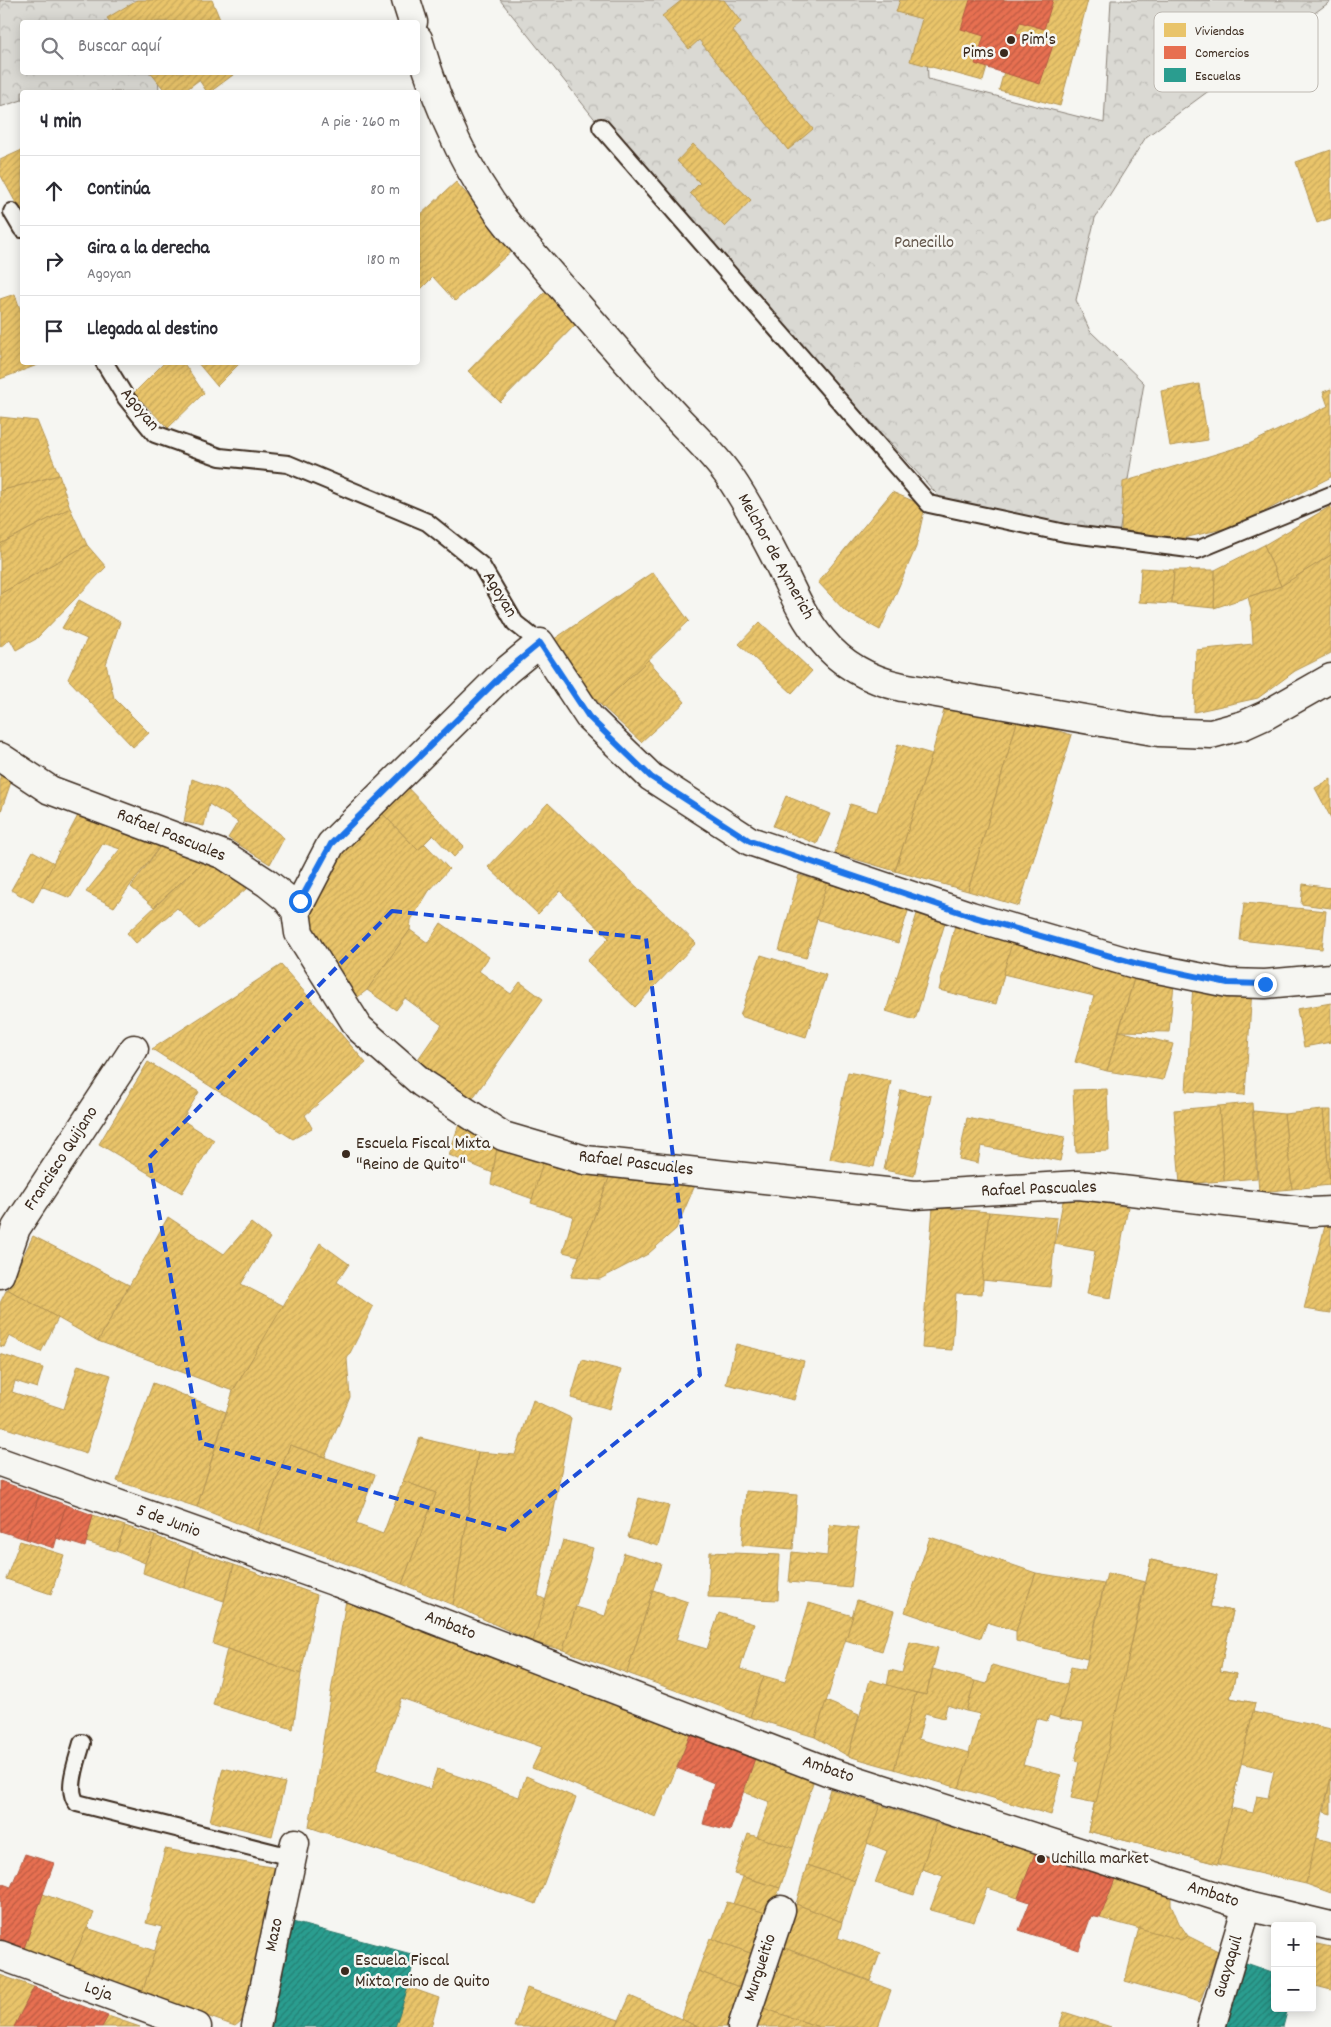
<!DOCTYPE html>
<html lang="es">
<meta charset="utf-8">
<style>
:root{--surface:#fff;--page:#f2f2f3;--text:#2b2b33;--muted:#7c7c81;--line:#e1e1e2}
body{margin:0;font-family:Dekko,sans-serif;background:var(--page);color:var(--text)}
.controls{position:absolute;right:15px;bottom:15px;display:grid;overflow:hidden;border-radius:5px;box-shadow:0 2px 12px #0003}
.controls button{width:45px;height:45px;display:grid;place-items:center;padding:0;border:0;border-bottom:1px solid var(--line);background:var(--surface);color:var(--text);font:25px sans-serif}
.stop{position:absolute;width:15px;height:15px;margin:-11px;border:4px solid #1a73e8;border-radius:50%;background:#fff}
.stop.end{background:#1a73e8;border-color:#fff;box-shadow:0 1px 5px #0008}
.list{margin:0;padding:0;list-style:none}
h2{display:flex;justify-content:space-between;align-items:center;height:65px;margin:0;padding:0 20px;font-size:21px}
h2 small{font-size:16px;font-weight:400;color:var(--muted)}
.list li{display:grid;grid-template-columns:32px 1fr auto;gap:15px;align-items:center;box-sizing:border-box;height:70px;padding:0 20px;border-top:1px solid var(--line)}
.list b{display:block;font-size:19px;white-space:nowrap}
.list p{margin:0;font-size:16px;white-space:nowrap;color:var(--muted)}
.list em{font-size:16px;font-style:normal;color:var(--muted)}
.icon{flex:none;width:28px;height:28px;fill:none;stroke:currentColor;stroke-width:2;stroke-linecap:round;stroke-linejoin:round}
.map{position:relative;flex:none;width:1331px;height:2027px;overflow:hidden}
.search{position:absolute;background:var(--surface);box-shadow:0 2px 12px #0003;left:20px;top:20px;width:400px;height:55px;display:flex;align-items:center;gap:12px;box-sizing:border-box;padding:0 18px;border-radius:5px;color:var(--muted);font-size:19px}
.panel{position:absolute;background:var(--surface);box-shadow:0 2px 12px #0003;left:20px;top:90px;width:400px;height:275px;border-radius:5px}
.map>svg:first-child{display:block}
.forest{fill:url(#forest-crowns);stroke:#8a8278}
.homes{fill:url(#homes-hatch);stroke:#b59653;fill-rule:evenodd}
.shops{fill:url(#shops-hatch);stroke:#b35a42}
.schools{fill:url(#schools-hatch);stroke:#2f7a6d}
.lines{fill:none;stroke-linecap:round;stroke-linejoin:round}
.service-casing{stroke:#3b2a1e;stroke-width:20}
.minor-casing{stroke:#3b2a1e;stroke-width:31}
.tertiary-casing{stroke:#3b2a1e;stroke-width:31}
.service{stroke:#f6f6f2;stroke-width:16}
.minor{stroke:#f6f6f2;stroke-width:28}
.tertiary{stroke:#f6f6f2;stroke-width:28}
.route{stroke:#1a73e8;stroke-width:6}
.marked{fill:none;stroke:#1d4ed8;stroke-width:4;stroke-dasharray:10 6;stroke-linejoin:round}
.poi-dot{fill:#3b2a1e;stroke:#f6f6f2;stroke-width:2}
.labels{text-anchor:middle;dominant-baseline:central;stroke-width:5;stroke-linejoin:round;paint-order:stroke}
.poi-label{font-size:18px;fill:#3b2a1e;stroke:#f6f6f2;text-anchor:start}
.park-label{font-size:18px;fill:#63564b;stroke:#f6f6f2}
.street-label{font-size:18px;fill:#3b2a1e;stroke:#f6f6f2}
.key{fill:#f6f6f2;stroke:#beb9b2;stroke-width:1}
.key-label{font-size:14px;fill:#3b2a1e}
</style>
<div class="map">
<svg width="1331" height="2027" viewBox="0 0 1331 2027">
<defs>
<pattern id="forest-crowns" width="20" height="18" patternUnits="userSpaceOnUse" patternTransform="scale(1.25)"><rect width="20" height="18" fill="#dad9d3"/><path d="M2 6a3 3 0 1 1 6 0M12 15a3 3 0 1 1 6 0" fill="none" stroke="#bcbab5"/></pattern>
<pattern id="homes-hatch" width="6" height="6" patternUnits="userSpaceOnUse" patternTransform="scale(1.25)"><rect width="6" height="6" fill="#e9c46a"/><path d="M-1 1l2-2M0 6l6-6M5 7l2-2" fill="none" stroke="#c9a95b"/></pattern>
<pattern id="shops-hatch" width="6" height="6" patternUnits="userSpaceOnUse" patternTransform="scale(1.25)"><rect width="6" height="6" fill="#e76f51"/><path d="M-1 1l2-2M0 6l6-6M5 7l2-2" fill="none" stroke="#bc5b43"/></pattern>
<pattern id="schools-hatch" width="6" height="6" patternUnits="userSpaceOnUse" patternTransform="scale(1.25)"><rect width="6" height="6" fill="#2a9d8f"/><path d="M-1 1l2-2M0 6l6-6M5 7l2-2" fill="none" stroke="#258074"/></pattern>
</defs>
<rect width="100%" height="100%" fill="#f6f6f2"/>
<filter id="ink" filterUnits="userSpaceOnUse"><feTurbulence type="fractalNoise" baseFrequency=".02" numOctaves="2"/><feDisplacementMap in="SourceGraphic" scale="10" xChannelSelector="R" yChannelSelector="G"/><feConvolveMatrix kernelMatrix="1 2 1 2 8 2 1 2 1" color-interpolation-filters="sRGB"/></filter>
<g filter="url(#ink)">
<g class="forest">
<polygon points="0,0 190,0 156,22 22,22 22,72 158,73 159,92 22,92 22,100 0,107"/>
<polygon points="500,0 925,0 928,79 1104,123 1111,0 1331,1 1146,137 1095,218 1076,300 1090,331 1144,383 1119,534 945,503 601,127"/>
</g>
<g class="homes">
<polygon points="137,0 212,0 221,22 110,22 107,18"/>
<polygon points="682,0 724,0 741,22 732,30 813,129 788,150 699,40 689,49 662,16"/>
<polygon points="900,0 1007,0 983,81 910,61 922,19 896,12"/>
<polygon points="1023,0 1088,0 1060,106 999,90"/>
<polygon points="150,72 237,72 210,92 207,92 199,80 183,92 166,92"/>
<polygon points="693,144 751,200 725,227 690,193 700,183 677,161"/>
<polygon points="22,150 22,214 0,174 0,160"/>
<polygon points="1331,150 1331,218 1317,223 1296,162"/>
<polygon points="456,182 515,248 455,301 433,277 418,292 418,217"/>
<polygon points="546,291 578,322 500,402 468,371"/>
<polygon points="15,294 22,315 22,362 40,362 40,364 0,379 0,299"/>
<polygon points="165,362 183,362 204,393 168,428 134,393"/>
<polygon points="197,362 239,362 240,363 217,386"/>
<polygon points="1199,384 1208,440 1170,446 1161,391"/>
<polygon points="1331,389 1331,477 1236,526 1179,539 1121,530 1123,482 1249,444 1328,406 1323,392"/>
<polygon points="0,417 37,421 59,475 0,491"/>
<polygon points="59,475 70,508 0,544 0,491"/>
<polygon points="892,492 925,506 916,547 880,630 845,611 818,582"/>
<polygon points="1331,506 1331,555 1281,586 1264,545"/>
<polygon points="70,508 87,545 0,594 0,544"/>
<polygon points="87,545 106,567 36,639 16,650 10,639 0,647 0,594"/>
<polygon points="1264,545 1281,586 1214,608 1215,570"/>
<polygon points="1331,555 1331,653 1295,671 1258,698 1194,712 1196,650 1253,644 1251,609 1248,597 1281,586"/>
<polygon points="1141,568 1174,570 1172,604 1139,602"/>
<polygon points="1174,570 1215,570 1214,608 1172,604"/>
<polygon points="653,572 689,621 601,705 547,644"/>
<polygon points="79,600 120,622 106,664 114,698 149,733 133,747 68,679 87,639 62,628"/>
<polygon points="760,622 812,671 792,693 739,644"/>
<polygon points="648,660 685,702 641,742 601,705"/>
<polygon points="947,699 1018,719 968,891 895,871 932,754"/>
<polygon points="1018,719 1072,735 1019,906 968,891"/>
<polygon points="898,744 932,754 895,871 835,853 850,804 877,812"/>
<polygon points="0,769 12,779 0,814"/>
<polygon points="192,779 227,792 284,838 270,864 228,838 238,822 209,804 204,826 184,822"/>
<polygon points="1331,779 1331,818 1315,788"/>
<polygon points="400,780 464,846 454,857 433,835 418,850 374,805"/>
<polygon points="786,796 830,814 817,844 773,826"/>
<polygon points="548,803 696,943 635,1007 587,961 609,938 560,891 538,914 488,867"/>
<polygon points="374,805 418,850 425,844 449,869 429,891 411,920 410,930 367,990 350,1003 295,935 321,844"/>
<polygon points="83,806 164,841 114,907 86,892 120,849 103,843 70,898 41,886"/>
<polygon points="164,841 206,859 154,907 131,887"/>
<polygon points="33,851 54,863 33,902 11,890"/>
<polygon points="206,859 253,883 199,929 177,908 136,943 127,933"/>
<polygon points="799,875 827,883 806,958 779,951"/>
<polygon points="827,883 909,908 898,943 816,919"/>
<polygon points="1303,884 1331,888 1331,908 1301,904"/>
<polygon points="1244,903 1326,911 1322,949 1240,940"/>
<polygon points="917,914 945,923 915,1020 886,1011"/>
<polygon points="956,921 1015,933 996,1004 939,990"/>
<polygon points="441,923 489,957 479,971 511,994 520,982 543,999 470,1102 416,1062 442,1025 405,998 396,1010 367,990 410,930 428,943"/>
<polygon points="1015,933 1138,965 1107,1071 1075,1062 1094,996 1003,974"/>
<polygon points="761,955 826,975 806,1037 740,1016"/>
<polygon points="281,965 366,1063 305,1115 312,1128 293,1139 152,1049"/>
<polygon points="1138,965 1175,975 1169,1032 1119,1031"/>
<polygon points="1193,985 1252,989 1245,1095 1186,1091"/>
<polygon points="1331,1003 1331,1042 1304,1047 1297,1009"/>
<polygon points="1119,1031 1173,1044 1163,1080 1107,1071"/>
<polygon points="148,1062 199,1092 182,1120 214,1140 182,1193 99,1144"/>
<polygon points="848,1072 891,1081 874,1167 830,1159"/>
<polygon points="1107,1089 1109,1151 1076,1152 1073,1090"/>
<polygon points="901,1090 931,1096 914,1176 884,1170"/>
<polygon points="1252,1103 1257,1178 1224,1181 1219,1106"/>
<polygon points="1219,1106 1224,1181 1180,1184 1174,1110"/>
<polygon points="1323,1110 1331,1110 1331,1185 1330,1185"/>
<polygon points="1323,1110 1330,1185 1292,1189 1284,1114"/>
<polygon points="1253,1111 1284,1114 1292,1189 1259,1192"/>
<polygon points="967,1118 1065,1137 1060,1161 981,1146 978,1163 959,1159"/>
<polygon points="459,1124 498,1142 493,1173 449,1155"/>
<polygon points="498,1142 544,1160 533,1199 491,1184"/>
<polygon points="546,1152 616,1160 579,1256 563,1252 573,1216 531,1203"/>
<polygon points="616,1160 696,1183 676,1229 648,1254 600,1279 571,1277"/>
<polygon points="1064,1196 1128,1207 1111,1298 1087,1294 1095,1251 1055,1244"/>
<polygon points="933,1207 989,1212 982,1294 956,1293 952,1350 922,1348"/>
<polygon points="989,1212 1057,1218 1050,1287 982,1280"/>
<polygon points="168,1217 224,1254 251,1223 270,1238 241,1284 284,1306 233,1391 98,1341"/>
<polygon points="1326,1222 1331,1222 1331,1313 1304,1309"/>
<polygon points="33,1236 129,1285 98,1341 7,1289"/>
<polygon points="320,1243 349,1264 337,1282 373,1307 347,1359 350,1397 325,1457 290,1445 257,1531 197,1507 233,1391"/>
<polygon points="7,1289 58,1318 41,1352 9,1336 4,1347 0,1346 0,1303"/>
<polygon points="736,1344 804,1361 794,1400 726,1384"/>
<polygon points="0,1354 43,1368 37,1388 15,1381 12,1392 64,1409 78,1365 111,1375 86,1454 0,1426"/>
<polygon points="582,1360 621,1370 610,1409 571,1398"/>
<polygon points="153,1383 226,1412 197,1507 117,1481"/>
<polygon points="533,1400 571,1418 538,1596 546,1600 533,1642 453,1605 478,1452 515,1455"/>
<polygon points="420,1438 478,1452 453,1605 402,1584 436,1493 403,1481"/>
<polygon points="290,1445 375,1475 356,1524 383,1534 403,1481 436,1493 402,1584 257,1531"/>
<polygon points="746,1491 797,1495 793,1549 742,1545"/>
<polygon points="639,1498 669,1506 658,1546 628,1537"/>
<polygon points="93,1515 125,1526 116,1551 86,1542"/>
<polygon points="830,1525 858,1528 851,1588 789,1582 792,1552 827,1556"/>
<polygon points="125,1526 155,1536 145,1563 116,1551"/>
<polygon points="155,1536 193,1551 184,1588 143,1573 145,1563"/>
<polygon points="930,1537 1036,1573 1016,1631 987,1622 981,1638 905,1612"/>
<polygon points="563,1540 593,1548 563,1650 533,1642"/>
<polygon points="20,1541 64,1555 51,1594 6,1579"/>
<polygon points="193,1551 234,1565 224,1601 184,1588"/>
<polygon points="710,1552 780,1555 778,1600 708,1597"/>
<polygon points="624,1553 661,1564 627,1673 563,1650 576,1607 605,1616"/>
<path d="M1151,1560L1217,1575L1210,1607L1233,1611L1220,1671L1236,1674L1230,1698L1255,1703L1218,1864L1088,1831ZM1143,1682L1169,1690L1164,1708L1137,1701ZM1194,1713L1221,1721L1217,1735L1190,1726ZM1143,1758L1154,1761L1145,1793L1134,1790ZM1191,1794L1203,1796L1198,1824L1186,1821Z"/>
<polygon points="1151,1560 1217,1575 1210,1607 1233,1611 1220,1671 1236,1674 1230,1698 1255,1703 1218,1864 1088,1831"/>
<polygon points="234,1565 317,1595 301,1674 213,1644"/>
<polygon points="1036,1573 1104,1584 1087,1659 1016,1641 1016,1631"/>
<polygon points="1107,1573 1145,1582 1096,1803 1071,1798 1079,1762 1075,1761 1084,1722 1059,1718 1071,1667 1085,1670"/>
<polygon points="653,1590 688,1602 676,1640 707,1649 719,1613 754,1624 740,1669 764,1676 750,1717 627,1673"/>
<polygon points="346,1600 691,1733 656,1817 532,1768 542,1747 401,1698 376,1770 430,1789 437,1769 519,1797 526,1776 576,1798 536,1904 309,1827"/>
<polygon points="857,1600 894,1611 882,1651 845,1640"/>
<polygon points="809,1603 853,1616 815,1737 750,1717 764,1676 785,1682"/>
<polygon points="910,1642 938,1648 926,1695 887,1686 890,1670 902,1673"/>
<polygon points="227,1649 301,1674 293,1729 213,1705"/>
<polygon points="992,1665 1068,1685 1059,1718 1049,1715 1047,1721 1036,1718 1023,1765 1061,1775 1051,1815 959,1788 980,1714 966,1711 975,1681 987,1684"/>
<polygon points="933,1669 975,1681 966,1711 947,1705 944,1718 925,1713 918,1739 970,1753 959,1788 894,1769 916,1693 926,1695"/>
<polygon points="870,1680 916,1693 894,1769 848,1756"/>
<polygon points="826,1701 859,1715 848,1756 815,1737"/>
<polygon points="1253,1712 1331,1729 1331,1777 1306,1884 1218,1864 1231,1808 1253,1813 1257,1796 1268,1798 1274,1771 1241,1763"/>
<polygon points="755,1758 814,1779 793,1848 757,1837 770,1802 744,1792"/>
<polygon points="223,1768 285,1783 272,1836 210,1821"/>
<polygon points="1331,1777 1331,1814 1324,1812"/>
<polygon points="830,1789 880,1805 855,1881 807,1865"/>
<polygon points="880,1805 936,1823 914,1895 875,1883 887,1851 867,1843"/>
<polygon points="936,1823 1036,1851 1018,1898 987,1888 974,1922 930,1910 943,1876 922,1869"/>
<polygon points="748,1834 793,1848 780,1888 734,1874"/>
<polygon points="1316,1838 1331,1842 1331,1893 1306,1884"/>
<polygon points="165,1849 277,1868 245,2018 235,2026 142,1993 162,1927 146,1923"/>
<polygon points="807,1865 855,1881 842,1922 796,1904"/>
<polygon points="1116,1876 1171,1894 1171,1904 1179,1923 1188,1936 1181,1940 1100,1918"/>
<polygon points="743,1877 780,1888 770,1914 733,1904"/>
<polygon points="43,1894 94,1913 69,1966 24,1948"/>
<polygon points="727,1902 770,1914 755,1955 713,1939"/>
<polygon points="796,1904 842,1922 838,1938 880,1953 870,1981 782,1947"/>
<polygon points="87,1928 155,1951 142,1993 69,1966"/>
<polygon points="1139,1928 1181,1940 1188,1936 1218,1951 1200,2002 1125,1981"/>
<polygon points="710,1938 755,1955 744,1989 698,1971"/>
<polygon points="1312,1943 1331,1947 1331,1990 1312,1985"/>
<polygon points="782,1947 891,1990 878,2027 819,2027 763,2008"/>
<polygon points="698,1971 744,1989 730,2027 698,2027 681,2019"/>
<polygon points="0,1975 34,1987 14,2027 0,2027"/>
<polygon points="408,1987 439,1998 431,2027 395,2027"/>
<polygon points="527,1988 619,2020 616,2027 514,2027"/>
<polygon points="630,1996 681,2019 698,2027 616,2027"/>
<polygon points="763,2008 819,2027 757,2027"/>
<polygon points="1064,2012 1111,2027 1059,2027"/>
<polygon points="108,2016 140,2027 102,2027"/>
</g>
<g class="shops">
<polygon points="970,0 1053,0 1044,29 1020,22 1016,33 1053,45 1040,84 975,64 984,36 961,29"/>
<polygon points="0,1481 39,1495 26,1539 0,1531"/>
<polygon points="39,1495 66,1505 54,1548 26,1539"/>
<polygon points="66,1505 93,1515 85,1547 56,1538"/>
<polygon points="691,1733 755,1758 730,1831 703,1824 714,1783 677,1768"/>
<polygon points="1036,1851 1116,1876 1100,1918 1091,1916 1079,1950 1019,1930 1030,1902 1018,1898"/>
<polygon points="25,1854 54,1863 24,1948 0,1939 0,1883 11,1887"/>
<polygon points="34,1987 108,2016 102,2027 14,2027"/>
</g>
<g class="schools">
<polygon points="289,1921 415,1955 408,1987 395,2027 267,2027"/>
<polygon points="1243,1962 1275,1973 1275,2008 1288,2008 1283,2027 1222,2027"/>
</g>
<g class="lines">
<defs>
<g id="service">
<polyline points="601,127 929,504 1065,533 1197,550 1331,495"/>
<polyline points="12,212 22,229"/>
<polyline points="104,362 126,398 155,434 220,457 288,464 427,522 481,565 515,623 540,643"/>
<path d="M82,1743C78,1759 65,1790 77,1803L291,1857"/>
</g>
<g id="minor">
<polyline points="406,0 413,22"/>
<path d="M418,39C438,108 466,175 512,230C563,289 615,348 666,406C687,430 711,450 729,476C749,505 765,537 781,568C793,593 804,619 822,640C843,666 870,680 902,687L1159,732L1211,734L1244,725L1266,715L1331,678"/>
<polyline points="0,757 50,790 224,855 267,883 287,899 296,911 299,933 359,1028 422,1083 503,1136 585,1160 915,1195 1079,1185 1311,1212 1331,1211"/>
<polyline points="296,911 331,844 506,671 540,643 589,717 651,777 750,841 971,916 1138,965 1228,983 1265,984 1331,978"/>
<polyline points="0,1274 16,1228 134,1049"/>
<polyline points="336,1582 827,1771 1247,1906 1331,1926"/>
<polyline points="0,1955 197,2027"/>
<polyline points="256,2027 295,1843"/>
<polyline points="742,2027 781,1910"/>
<polyline points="1211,2027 1247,1906"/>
</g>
<polyline id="tertiary" points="0,1462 336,1582"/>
</defs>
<use href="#service" class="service-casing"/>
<use href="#minor" class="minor-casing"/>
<use href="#tertiary" class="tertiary-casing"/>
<use href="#service" class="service"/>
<use href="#minor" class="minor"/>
<use href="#tertiary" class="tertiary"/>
</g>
</g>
<g class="lines" filter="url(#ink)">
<polyline class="route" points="300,901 331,844 506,671 540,643 589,717 651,777 750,841 971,916 1138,964 1228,983 1265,984"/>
</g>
<path class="marked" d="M392,911L646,938L700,1375L507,1530L201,1443L149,1158Z"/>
<g class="poi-dot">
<circle cx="1011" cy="40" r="5"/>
<circle cx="1004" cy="53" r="5"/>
<circle cx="346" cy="1154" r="5"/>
<circle cx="1041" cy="1859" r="5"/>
<circle cx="345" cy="1971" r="5"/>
</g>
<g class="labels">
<g class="poi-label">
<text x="1021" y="40">Pim's</text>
<text x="994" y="53" text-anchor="end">Pims</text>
<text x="356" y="1144">Escuela Fiscal Mixta<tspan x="356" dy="21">"Reino de Quito"</tspan></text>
<text x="1051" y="1859">Uchilla market</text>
<text x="355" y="1961">Escuela Fiscal<tspan x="355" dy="21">Mixta reino de Quito</tspan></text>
</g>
<g class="park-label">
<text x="924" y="243">Panecillo</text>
</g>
<g class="street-label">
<text transform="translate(139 410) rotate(50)">Agoyan</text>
<text transform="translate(775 557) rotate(61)">Melchor de Aymerich</text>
<text transform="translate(499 595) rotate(59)">Agoyan</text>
<text transform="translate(171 836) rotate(22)">Rafael Pascuales</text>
<text transform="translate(62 1159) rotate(-57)">Francisco Quijano</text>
<text transform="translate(636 1164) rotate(7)">Rafael Pascuales</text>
<text transform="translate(1039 1190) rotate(-2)">Rafael Pascuales</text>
<text transform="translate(168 1522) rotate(20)">5 de Junio</text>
<text transform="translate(450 1626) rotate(21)">Ambato</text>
<text transform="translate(828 1770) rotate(19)">Ambato</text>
<text transform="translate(1213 1895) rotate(18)">Ambato</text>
<text transform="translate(275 1935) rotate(-78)">Mazo</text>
<text transform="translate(1229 1967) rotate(-73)">Guayaquil</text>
<text transform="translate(761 1968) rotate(-72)">Murgueitio</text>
<text transform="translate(98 1992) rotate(20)">Loja</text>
</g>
</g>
<rect x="1154" y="12" width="164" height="80" rx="8" class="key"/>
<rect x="1164" y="23" width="22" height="14" fill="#e9c46a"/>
<rect x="1164" y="46" width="22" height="13" fill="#e76f51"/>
<rect x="1164" y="68" width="22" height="14" fill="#2a9d8f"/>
<g class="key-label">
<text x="1195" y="35">Viviendas</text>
<text x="1195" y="57">Comercios</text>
<text x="1195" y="80">Escuelas</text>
</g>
</svg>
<div class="controls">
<button>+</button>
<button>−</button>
</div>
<div class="stop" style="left:300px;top:901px"></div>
<div class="stop end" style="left:1265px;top:984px"></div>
<div class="search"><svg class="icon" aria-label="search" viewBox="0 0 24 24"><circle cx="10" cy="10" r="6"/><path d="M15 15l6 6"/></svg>Buscar aquí</div>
<section class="panel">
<h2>4 min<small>A pie · 260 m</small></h2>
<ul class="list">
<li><svg class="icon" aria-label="ahead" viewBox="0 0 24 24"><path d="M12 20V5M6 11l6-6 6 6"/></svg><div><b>Continúa</b></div><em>80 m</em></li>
<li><svg class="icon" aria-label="right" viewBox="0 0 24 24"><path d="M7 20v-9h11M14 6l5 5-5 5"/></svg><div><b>Gira a la derecha</b><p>Agoyan</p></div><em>180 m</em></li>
<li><svg class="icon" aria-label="arrive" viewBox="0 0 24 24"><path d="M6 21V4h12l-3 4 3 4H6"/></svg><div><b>Llegada al destino</b></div></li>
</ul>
</section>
</div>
